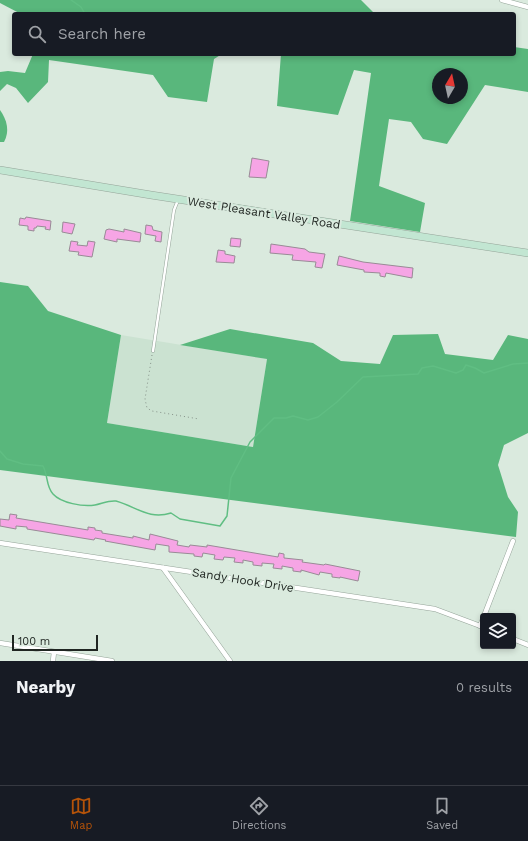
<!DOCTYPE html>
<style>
:root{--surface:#171b24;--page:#20242c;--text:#f1f3f6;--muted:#9ea1a6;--line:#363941;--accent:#b45309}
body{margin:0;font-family:"Work Sans",sans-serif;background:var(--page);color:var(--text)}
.controls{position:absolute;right:12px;bottom:12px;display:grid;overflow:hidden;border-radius:4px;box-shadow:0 2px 6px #0003}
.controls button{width:36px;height:36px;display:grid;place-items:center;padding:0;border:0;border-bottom:1px solid var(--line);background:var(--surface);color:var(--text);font:20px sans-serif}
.compass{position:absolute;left:432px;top:68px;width:36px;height:36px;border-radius:50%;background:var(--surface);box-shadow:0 2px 6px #0003;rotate:9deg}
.scale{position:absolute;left:12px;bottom:10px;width:86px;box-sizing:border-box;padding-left:4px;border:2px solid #202622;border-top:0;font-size:11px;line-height:14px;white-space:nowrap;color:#202622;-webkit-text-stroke:3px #daeade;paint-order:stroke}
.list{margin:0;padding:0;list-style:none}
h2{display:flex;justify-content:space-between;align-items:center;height:52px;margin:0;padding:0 16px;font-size:17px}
h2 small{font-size:13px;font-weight:400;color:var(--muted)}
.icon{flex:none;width:22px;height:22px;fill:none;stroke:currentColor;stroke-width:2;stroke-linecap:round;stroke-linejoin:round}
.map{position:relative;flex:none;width:528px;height:661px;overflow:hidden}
.search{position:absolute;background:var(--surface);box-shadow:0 2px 6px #0003;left:12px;right:12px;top:12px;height:44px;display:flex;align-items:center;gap:10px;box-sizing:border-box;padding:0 14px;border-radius:4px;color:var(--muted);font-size:15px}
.sheet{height:124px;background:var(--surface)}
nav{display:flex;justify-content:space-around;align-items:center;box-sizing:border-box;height:56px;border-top:1px solid var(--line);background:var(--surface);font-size:11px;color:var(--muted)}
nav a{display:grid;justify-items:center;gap:2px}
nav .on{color:var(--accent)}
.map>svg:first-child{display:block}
.built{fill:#cbe2d1}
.forest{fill:#59b77c;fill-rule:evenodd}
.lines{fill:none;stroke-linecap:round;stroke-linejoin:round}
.stream{stroke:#60be83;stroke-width:1.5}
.building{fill:#f6a5e5;stroke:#998b96}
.lane-casing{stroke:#95a499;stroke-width:3.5}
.street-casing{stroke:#95a499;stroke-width:5.5}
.secondary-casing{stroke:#95a499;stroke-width:8}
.path{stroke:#869289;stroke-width:1;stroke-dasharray:1 3;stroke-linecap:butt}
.lane{stroke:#fff;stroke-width:2.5}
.street{stroke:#fff;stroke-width:4.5}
.secondary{stroke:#c2e6d2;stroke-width:7}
.labels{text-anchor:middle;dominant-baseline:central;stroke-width:4;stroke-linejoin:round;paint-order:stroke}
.street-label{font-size:12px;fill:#202622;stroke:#daeade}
</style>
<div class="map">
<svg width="528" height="661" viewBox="0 0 528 661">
<rect width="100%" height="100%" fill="#daeade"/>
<polygon class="built" points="121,335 267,359 253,447 107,423"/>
<g class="forest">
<polygon points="0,0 361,0 375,14 21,14 0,3"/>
<path d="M514,47L528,49V92L485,85L447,144L423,139L411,122L389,119L379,186L425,203L420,232L350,221L371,73L354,70L338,115L277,106L281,54H514ZM438,74H462V98H438Z"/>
<polygon points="33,54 222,54 214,59 207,102 168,97 153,75 49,60 48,82 28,103 16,88 7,84 0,91 0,72 8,71 25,73"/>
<path d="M0,110C7,120 10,131 4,142H0Z"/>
<polygon points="0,282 28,286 48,311 121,335 107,423 253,447 267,359 180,345 230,329 313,343 341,361 380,364 393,335 438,334 445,354 493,360 508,335 528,339 528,433 504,445 498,465 508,497 518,512 516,537 0,470"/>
</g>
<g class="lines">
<g class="stream">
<polyline points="71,0 81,7 85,14"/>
<path d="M0,451L7,459L23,464L43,466C48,475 46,487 53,494C61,503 83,507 95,505C101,504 109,500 116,501C137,507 149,520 171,513L180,519L220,526L227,516L231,478L250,442L274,418H286L293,416L308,420L318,417L337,402L363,377L418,374L422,368L433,366L456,373L463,370L466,365L475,368L484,373L513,364L528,363"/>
</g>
</g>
<g class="building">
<polygon points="252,158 269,161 266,178 249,177"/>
<polygon points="26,217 51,221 50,230 45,229 46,227 37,226 36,228 34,228 34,231 28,230 28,226 19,225 20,218 25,219"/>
<polygon points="63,222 75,224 72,234 62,232"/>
<polygon points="146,225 152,226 153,230 162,232 161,242 155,241 156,236 145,234"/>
<polygon points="109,229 124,232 124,229 141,233 140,242 117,239 117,242 104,239 106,230"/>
<polygon points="231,238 241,239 240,247 230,246"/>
<polygon points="71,241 78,242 77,245 87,246 88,241 95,242 92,257 78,255 79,252 69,251"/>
<polygon points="271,244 305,249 309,252 325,254 322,268 315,267 316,262 292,260 293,255 270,253"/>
<polygon points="218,250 225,251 225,254 235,256 234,263 216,262"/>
<polygon points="339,256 363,262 413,268 412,278 386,273 385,277 380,276 380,273 364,272 364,270 337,265"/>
<polygon points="10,514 17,515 16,518 88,530 88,527 95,528 95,530 102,531 102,533 133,538 133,536 149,540 150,534 178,541 177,545 189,547 190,545 207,547 207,545 278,557 279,553 284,554 284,558 303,560 302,562 324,565 325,564 360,571 358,581 340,577 340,578 332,577 332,574 320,572 319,575 301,570 301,572 293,571 293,568 282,566 282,569 273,568 274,564 262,563 262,566 253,565 253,562 243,560 243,563 234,562 235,558 224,557 223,560 214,559 215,555 203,553 202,557 194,556 194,554 169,552 169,546 156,544 155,550 105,541 106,540 95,538 94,540 27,529 27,527 16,526 16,529 0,526 0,519 9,520"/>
</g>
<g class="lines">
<defs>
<polyline id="lane" points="153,351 174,210 178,200"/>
<g id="street">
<polyline points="502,0 528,7"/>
<polyline points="0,543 435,609 483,627"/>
<polyline points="163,568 230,661"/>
<polyline points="484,616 513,541"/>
<polyline points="480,626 483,619"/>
<polyline points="513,639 528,645"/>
<polyline points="0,643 112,661"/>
<polyline points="53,661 54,652"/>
</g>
<polyline id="secondary" points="0,170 151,195 528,253"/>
</defs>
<use href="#lane" class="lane-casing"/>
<use href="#street" class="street-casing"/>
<use href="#secondary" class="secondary-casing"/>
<polyline class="path" points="152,355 145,399 147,408 152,411 199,419"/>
<use href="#lane" class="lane"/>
<use href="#street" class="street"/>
<use href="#secondary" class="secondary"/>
</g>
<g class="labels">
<g class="street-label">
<text transform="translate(264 213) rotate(9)">West Pleasant Valley Road</text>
<text transform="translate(243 580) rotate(9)">Sandy Hook Drive</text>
</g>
</g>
</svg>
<div class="controls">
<button><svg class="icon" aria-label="layers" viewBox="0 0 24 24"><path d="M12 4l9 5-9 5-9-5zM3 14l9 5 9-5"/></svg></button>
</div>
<svg class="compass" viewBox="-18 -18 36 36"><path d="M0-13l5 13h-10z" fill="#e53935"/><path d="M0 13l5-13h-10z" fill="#9ea1a6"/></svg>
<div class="scale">100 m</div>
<div class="search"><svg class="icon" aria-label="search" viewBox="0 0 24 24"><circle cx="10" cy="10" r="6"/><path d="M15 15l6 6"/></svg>Search here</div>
</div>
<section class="sheet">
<h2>Nearby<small>0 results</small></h2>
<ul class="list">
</ul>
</section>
<nav>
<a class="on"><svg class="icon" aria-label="map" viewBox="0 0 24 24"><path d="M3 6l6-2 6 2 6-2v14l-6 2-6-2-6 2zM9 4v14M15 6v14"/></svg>Map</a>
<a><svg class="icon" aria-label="directions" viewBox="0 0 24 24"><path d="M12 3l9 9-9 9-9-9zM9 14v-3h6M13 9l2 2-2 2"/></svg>Directions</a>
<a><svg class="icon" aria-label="saved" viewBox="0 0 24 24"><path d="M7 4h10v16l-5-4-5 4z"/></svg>Saved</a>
</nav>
